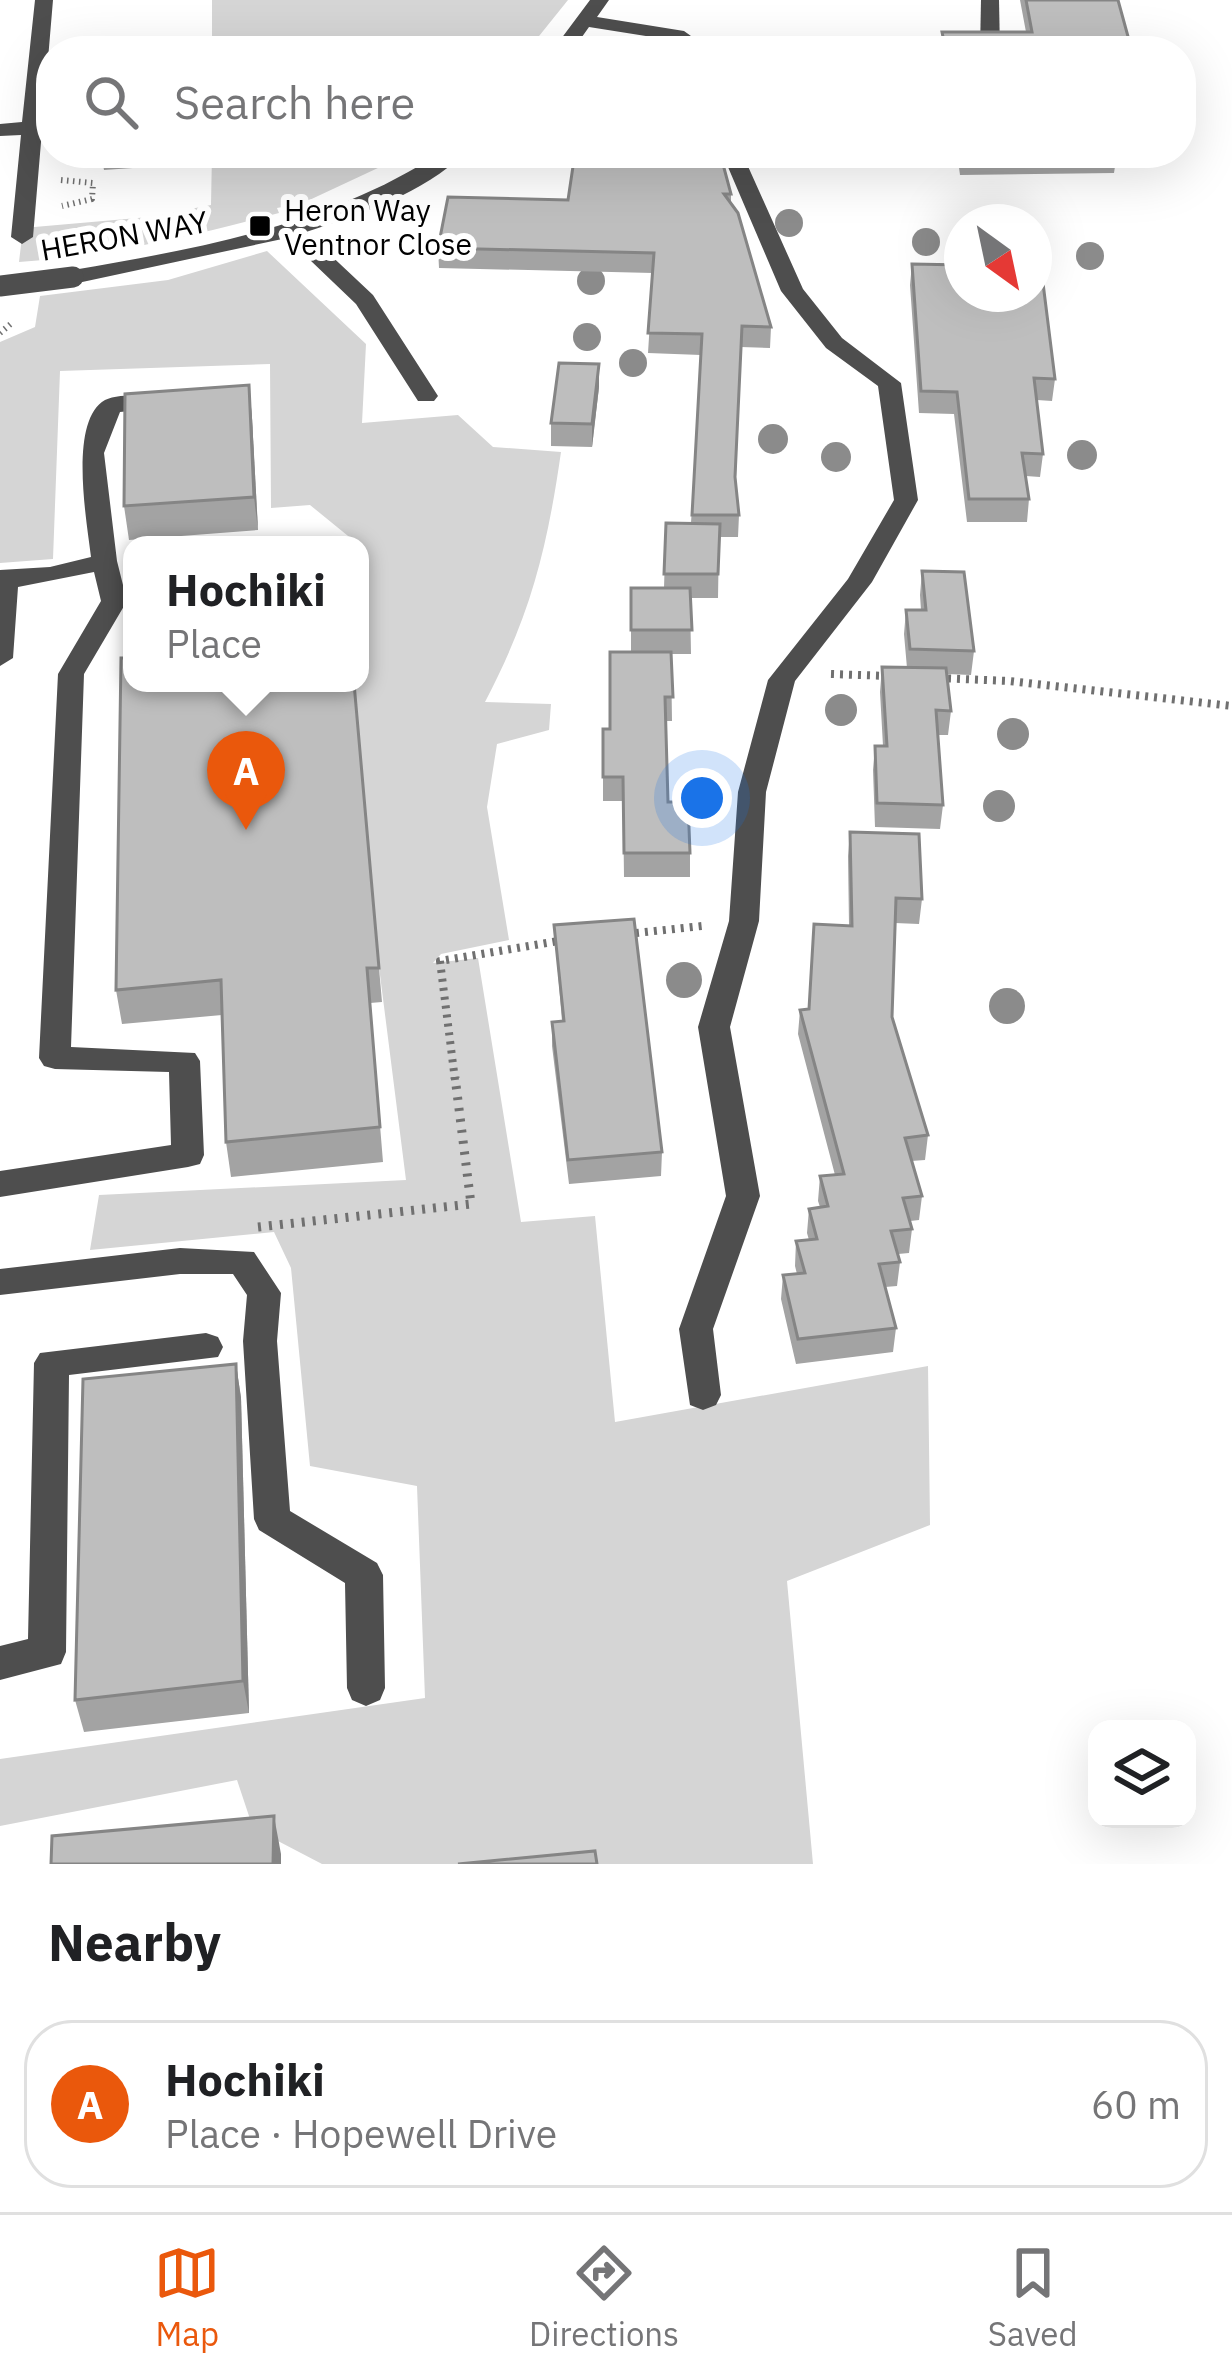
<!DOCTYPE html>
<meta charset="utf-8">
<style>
:root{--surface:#fff;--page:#f6f6f6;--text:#202124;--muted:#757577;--line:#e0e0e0;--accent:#ea580c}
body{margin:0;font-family:"IBM Plex Sans",sans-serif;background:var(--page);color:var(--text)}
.controls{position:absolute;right:36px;bottom:36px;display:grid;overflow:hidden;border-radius:24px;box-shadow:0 12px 48px #0002}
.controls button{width:108px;height:108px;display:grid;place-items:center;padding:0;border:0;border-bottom:3px solid var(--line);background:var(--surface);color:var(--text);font:60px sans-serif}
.compass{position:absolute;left:944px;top:204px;width:108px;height:108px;border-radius:50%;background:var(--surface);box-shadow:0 12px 48px #0002;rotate:147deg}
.you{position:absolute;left:702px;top:798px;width:42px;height:42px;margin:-30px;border:9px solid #fff;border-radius:50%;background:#1a73e8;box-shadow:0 0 0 18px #1a73e833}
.badge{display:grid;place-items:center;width:78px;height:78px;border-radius:50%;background:var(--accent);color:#fff;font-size:39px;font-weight:700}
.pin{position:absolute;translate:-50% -99px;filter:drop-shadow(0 3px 6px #0008)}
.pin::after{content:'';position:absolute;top:63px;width:42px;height:36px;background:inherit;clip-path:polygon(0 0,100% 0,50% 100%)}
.popup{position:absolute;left:123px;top:536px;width:246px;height:156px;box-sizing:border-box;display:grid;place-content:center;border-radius:24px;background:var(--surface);filter:drop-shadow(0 3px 9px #0005);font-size:39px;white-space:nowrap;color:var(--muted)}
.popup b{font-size:45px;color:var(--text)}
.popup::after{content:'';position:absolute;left:50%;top:100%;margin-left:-24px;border:24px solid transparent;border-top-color:var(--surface)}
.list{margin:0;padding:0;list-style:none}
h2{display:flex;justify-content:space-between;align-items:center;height:156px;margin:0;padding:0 48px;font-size:51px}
h2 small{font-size:39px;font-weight:400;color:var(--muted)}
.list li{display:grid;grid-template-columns:78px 1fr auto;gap:36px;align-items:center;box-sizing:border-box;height:168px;margin:0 24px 24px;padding:0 24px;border:3px solid var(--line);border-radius:48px}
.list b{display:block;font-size:45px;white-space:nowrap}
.list p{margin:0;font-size:39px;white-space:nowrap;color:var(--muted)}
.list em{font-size:39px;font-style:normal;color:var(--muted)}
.icon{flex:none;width:66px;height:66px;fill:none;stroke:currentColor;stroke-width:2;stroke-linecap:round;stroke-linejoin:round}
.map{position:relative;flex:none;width:1232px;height:1864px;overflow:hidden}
.search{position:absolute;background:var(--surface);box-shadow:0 12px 48px #0002;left:36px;right:36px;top:36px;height:132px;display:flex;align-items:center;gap:30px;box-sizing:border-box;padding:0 42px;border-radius:48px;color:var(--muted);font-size:45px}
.sheet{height:348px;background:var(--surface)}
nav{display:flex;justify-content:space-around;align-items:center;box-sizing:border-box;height:168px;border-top:3px solid var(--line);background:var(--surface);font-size:33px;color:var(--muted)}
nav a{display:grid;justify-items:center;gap:6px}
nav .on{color:var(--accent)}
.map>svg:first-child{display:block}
.green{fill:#d5d5d5}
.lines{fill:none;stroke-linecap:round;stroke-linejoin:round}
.path-far2{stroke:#707070;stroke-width:6;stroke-dasharray:1.5 4.5;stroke-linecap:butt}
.path-far1{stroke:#707070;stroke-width:8;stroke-dasharray:3 6;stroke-linecap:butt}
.path{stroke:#707070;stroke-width:9;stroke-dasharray:3 8;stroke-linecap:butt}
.minor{fill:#4e4e4e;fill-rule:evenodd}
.minor-bridge{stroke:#4e4e4e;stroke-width:21}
.tree{fill:#8b8b8b}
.wall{fill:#a3a3a3}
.shaded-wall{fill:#858585}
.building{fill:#bebebe;stroke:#858585;stroke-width:3}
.poi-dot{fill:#000;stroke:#fff;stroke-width:4.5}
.labels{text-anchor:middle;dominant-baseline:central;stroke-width:12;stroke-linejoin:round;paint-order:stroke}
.far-poi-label{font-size:30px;fill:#000;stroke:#fff;text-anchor:start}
.far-street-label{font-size:30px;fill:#000;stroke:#fff}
</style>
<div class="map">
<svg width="1232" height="1864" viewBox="0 0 1232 1864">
<rect width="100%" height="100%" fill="#fff"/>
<g class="green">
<polygon points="212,0 568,0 527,51 212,51"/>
<path d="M212,153H410L303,203L277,208L279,213C193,236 108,256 19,262L23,228L149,217L211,205Z"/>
<path d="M267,251L366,344L362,423L458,415L493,447L561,452C547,549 531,614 485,702L551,704L549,730L497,744L487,807L509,940L441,954L433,963L478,958L521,1222L595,1216L615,1422L928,1366L930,1525L787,1581L813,1864H322L253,1828L237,1780L0,1826V1759L425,1698L417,1486L310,1466L291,1268L274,1232L90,1250L99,1195L406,1180L379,967L354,683H360V545H353V540L310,505L271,508L270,364L60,371L53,559L0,563V342L35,327L40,296L168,280Z"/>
</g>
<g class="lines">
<g class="path-far2">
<polyline points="61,180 93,183 92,199 62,206"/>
<polyline points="0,333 13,322"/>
</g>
<g class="path-far1">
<polyline points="831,674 888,676"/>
<polyline points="939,678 1009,681 1232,706"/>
<polyline points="627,934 702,926"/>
<polyline points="455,1080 440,961 564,940"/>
</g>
<polyline class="path" points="258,1227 471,1204 455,1077"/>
<g class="minor">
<polygon points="35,0 53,0 33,237 22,244 11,237 21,135 0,136 0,124 22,122"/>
<polygon points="590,0 609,0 597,17 684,31 712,51 689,51 671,40 589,27 572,51 552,51"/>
<polygon points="981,0 999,0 1000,51 980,51"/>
<path d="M440,153H464C425,193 359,215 306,232L373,295L438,396L434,401H418L356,304L287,238L73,284L62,277L73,270C201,248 329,225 440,153Z"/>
<polygon points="722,153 742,153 803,289 842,338 901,383 918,500 872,582 795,681 766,792 759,921 730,1027 760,1196 713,1329 721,1395 716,1405 703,1410 690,1405 679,1329 726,1196 698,1027 729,921 738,792 768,680 848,579 894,500 878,386 826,348 781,291"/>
<path d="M162,395L170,397V407L120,412L104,453L117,561L127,601L84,674L71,1047L195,1053L200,1061L204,1155L200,1164L188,1167L0,1197V1171L171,1145L169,1072L55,1069L44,1066L39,1058L58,674L101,601L94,572L18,587L13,658L0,666V570L50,567L91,557C87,522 68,421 105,400C118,393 147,396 162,395Z"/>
<polygon points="180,1248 254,1252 281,1293 277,1341 290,1511 377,1563 383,1575 385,1688 380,1700 366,1706 352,1700 347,1688 345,1583 259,1530 254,1519 243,1341 247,1295 233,1274 180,1274 0,1295 0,1269"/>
<polygon points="206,1333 218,1337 223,1347 218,1357 69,1375 66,1652 61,1664 0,1680 0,1646 28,1639 34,1363 40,1353"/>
</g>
<polyline class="minor-bridge" points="0,286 73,277"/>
</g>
<g class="tree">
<circle cx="789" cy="223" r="14"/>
<circle cx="926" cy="242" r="14"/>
<circle cx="1090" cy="256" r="14"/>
<circle cx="591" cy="281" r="14"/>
<circle cx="587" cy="337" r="14"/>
<circle cx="633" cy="363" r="14"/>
<circle cx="773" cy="439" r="15"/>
<circle cx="1082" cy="455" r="15"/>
<circle cx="836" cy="457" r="15"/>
<circle cx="841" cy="710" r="16"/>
<circle cx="1013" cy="734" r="16"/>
<circle cx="999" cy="806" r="16"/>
<circle cx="684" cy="980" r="18"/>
<circle cx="1007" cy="1006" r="18"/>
</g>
<g class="wall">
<polygon points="1020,0 1118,0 1132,51 941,51 942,32 1026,32"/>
<polygon points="101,153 147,153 147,167 104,170"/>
<polygon points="957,153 1117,153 1114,173 960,175"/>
<polygon points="731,194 731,203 771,327 770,348 741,347 736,478 739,515 738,537 719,537 718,598 690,598 691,654 671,654 672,721 666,721 668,802 690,853 690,877 624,877 623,801 603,801 603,729 610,729 631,652 631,588 664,588 666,523 691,523 701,355 648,353 653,273 439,268 438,248 568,200"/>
<polygon points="912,264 1055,379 1052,401 1037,400 1043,454 1040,477 1026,476 1029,499 1027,522 967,522 954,414 919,413 910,285"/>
<polygon points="249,385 252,418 258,530 129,540 124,506"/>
<polygon points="599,387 592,447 551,446 551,423"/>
<polygon points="922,571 974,651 971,675 947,674 951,711 948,735 938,735 943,805 940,829 875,827 873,770 875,746 883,746 880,692 882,667 907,668 904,634 906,610 921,610 920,595"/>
<polygon points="354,683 382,1002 370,1003 383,1162 231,1177 226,1142 222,1015 122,1024 116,990"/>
<polygon points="850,832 922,899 919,924 895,923 892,1017 928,1135 925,1160 911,1161 922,1196 919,1220 910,1221 912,1229 909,1253 898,1254 900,1262 897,1286 885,1287 896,1328 893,1352 796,1364 781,1299 783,1275 797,1274 795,1266 796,1241 809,1240 807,1233 809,1209 820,1207 818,1201 820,1176 835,1175 798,1034 800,1010 808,1009 849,925 848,856"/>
<polygon points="554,925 662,1152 661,1176 569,1184 552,1046 552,1022 562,1021"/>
<polygon points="236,1364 241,1398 249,1713 84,1732 75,1700"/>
</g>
<g class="shaded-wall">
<polygon points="599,364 599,387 592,447 592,424"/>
<polygon points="249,385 252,418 258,530 254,497"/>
<polygon points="236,1364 241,1398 249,1713 243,1681"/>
<polygon points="274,1816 281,1854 281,1864 273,1864"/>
</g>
<g class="building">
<polygon points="1026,0 1118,0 1132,51 946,51 942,32 1032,32"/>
<polygon points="575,153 720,153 731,194 724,194 738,213 771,327 742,326 735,477 739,515 692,515 702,334 648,333 654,253 438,248 448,197 568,200"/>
<polygon points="912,264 962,265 962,294 1034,294 1034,267 1041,267 1055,379 1034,378 1043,454 1022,453 1029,499 969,499 957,392 921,391"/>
<polygon points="559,363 599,364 592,424 551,423"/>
<polygon points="249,385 254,497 124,506 125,394"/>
<polygon points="666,523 720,524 718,574 664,574"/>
<polygon points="922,571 964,572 974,651 910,649 906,610 926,610"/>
<polygon points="631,588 690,588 692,630 631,630"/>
<polygon points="132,642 132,683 354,683 379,968 367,968 380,1127 226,1142 221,980 116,990 121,658 127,658 127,643"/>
<polygon points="610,652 671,652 673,697 665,697 668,802 688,802 690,853 624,853 623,777 603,777 603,729 610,729"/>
<polygon points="882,667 946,668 951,711 936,710 943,805 877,803 875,746 887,746"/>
<polygon points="850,832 919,834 922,899 896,898 892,1017 928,1135 905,1138 922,1196 903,1198 912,1229 891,1231 900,1262 879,1264 896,1328 798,1339 783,1275 805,1273 796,1241 817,1239 809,1209 828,1206 820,1176 844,1174 800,1010 809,1009 814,924 852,926"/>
<polygon points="634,919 662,1152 568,1160 552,1022 564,1021 554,925"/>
<polygon points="236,1364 243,1681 75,1700 83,1379"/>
<polygon points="274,1816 273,1864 51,1864 52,1836"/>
<polygon points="595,1851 597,1864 458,1864"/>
</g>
<rect class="poi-dot" x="248" y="214" width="24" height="24" rx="6"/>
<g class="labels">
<g class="far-poi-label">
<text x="284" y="209">Heron Way<tspan x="284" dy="34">Ventnor Close</tspan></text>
</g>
<g class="far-street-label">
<text transform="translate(124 235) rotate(-10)">HERON WAY</text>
</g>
</g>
</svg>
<div class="controls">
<button><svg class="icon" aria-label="layers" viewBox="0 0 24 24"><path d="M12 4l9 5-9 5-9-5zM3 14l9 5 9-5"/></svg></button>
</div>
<svg class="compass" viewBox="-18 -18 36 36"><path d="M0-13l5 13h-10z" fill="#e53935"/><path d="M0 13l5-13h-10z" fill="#757577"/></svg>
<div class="you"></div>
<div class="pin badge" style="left:246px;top:830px">A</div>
<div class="popup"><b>Hochiki</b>Place</div>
<div class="search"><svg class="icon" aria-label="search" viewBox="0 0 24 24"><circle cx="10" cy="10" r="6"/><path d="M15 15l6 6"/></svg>Search here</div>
</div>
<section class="sheet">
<h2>Nearby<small></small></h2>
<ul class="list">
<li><span class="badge">A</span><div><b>Hochiki</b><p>Place · Hopewell Drive</p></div><em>60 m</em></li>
</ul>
</section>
<nav>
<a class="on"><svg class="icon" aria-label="map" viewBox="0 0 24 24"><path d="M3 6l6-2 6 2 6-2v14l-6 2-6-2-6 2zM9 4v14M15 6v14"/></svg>Map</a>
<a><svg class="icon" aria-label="directions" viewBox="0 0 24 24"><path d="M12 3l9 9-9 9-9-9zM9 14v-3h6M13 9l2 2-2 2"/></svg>Directions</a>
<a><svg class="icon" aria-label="saved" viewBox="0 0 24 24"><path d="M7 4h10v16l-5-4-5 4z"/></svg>Saved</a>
</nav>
